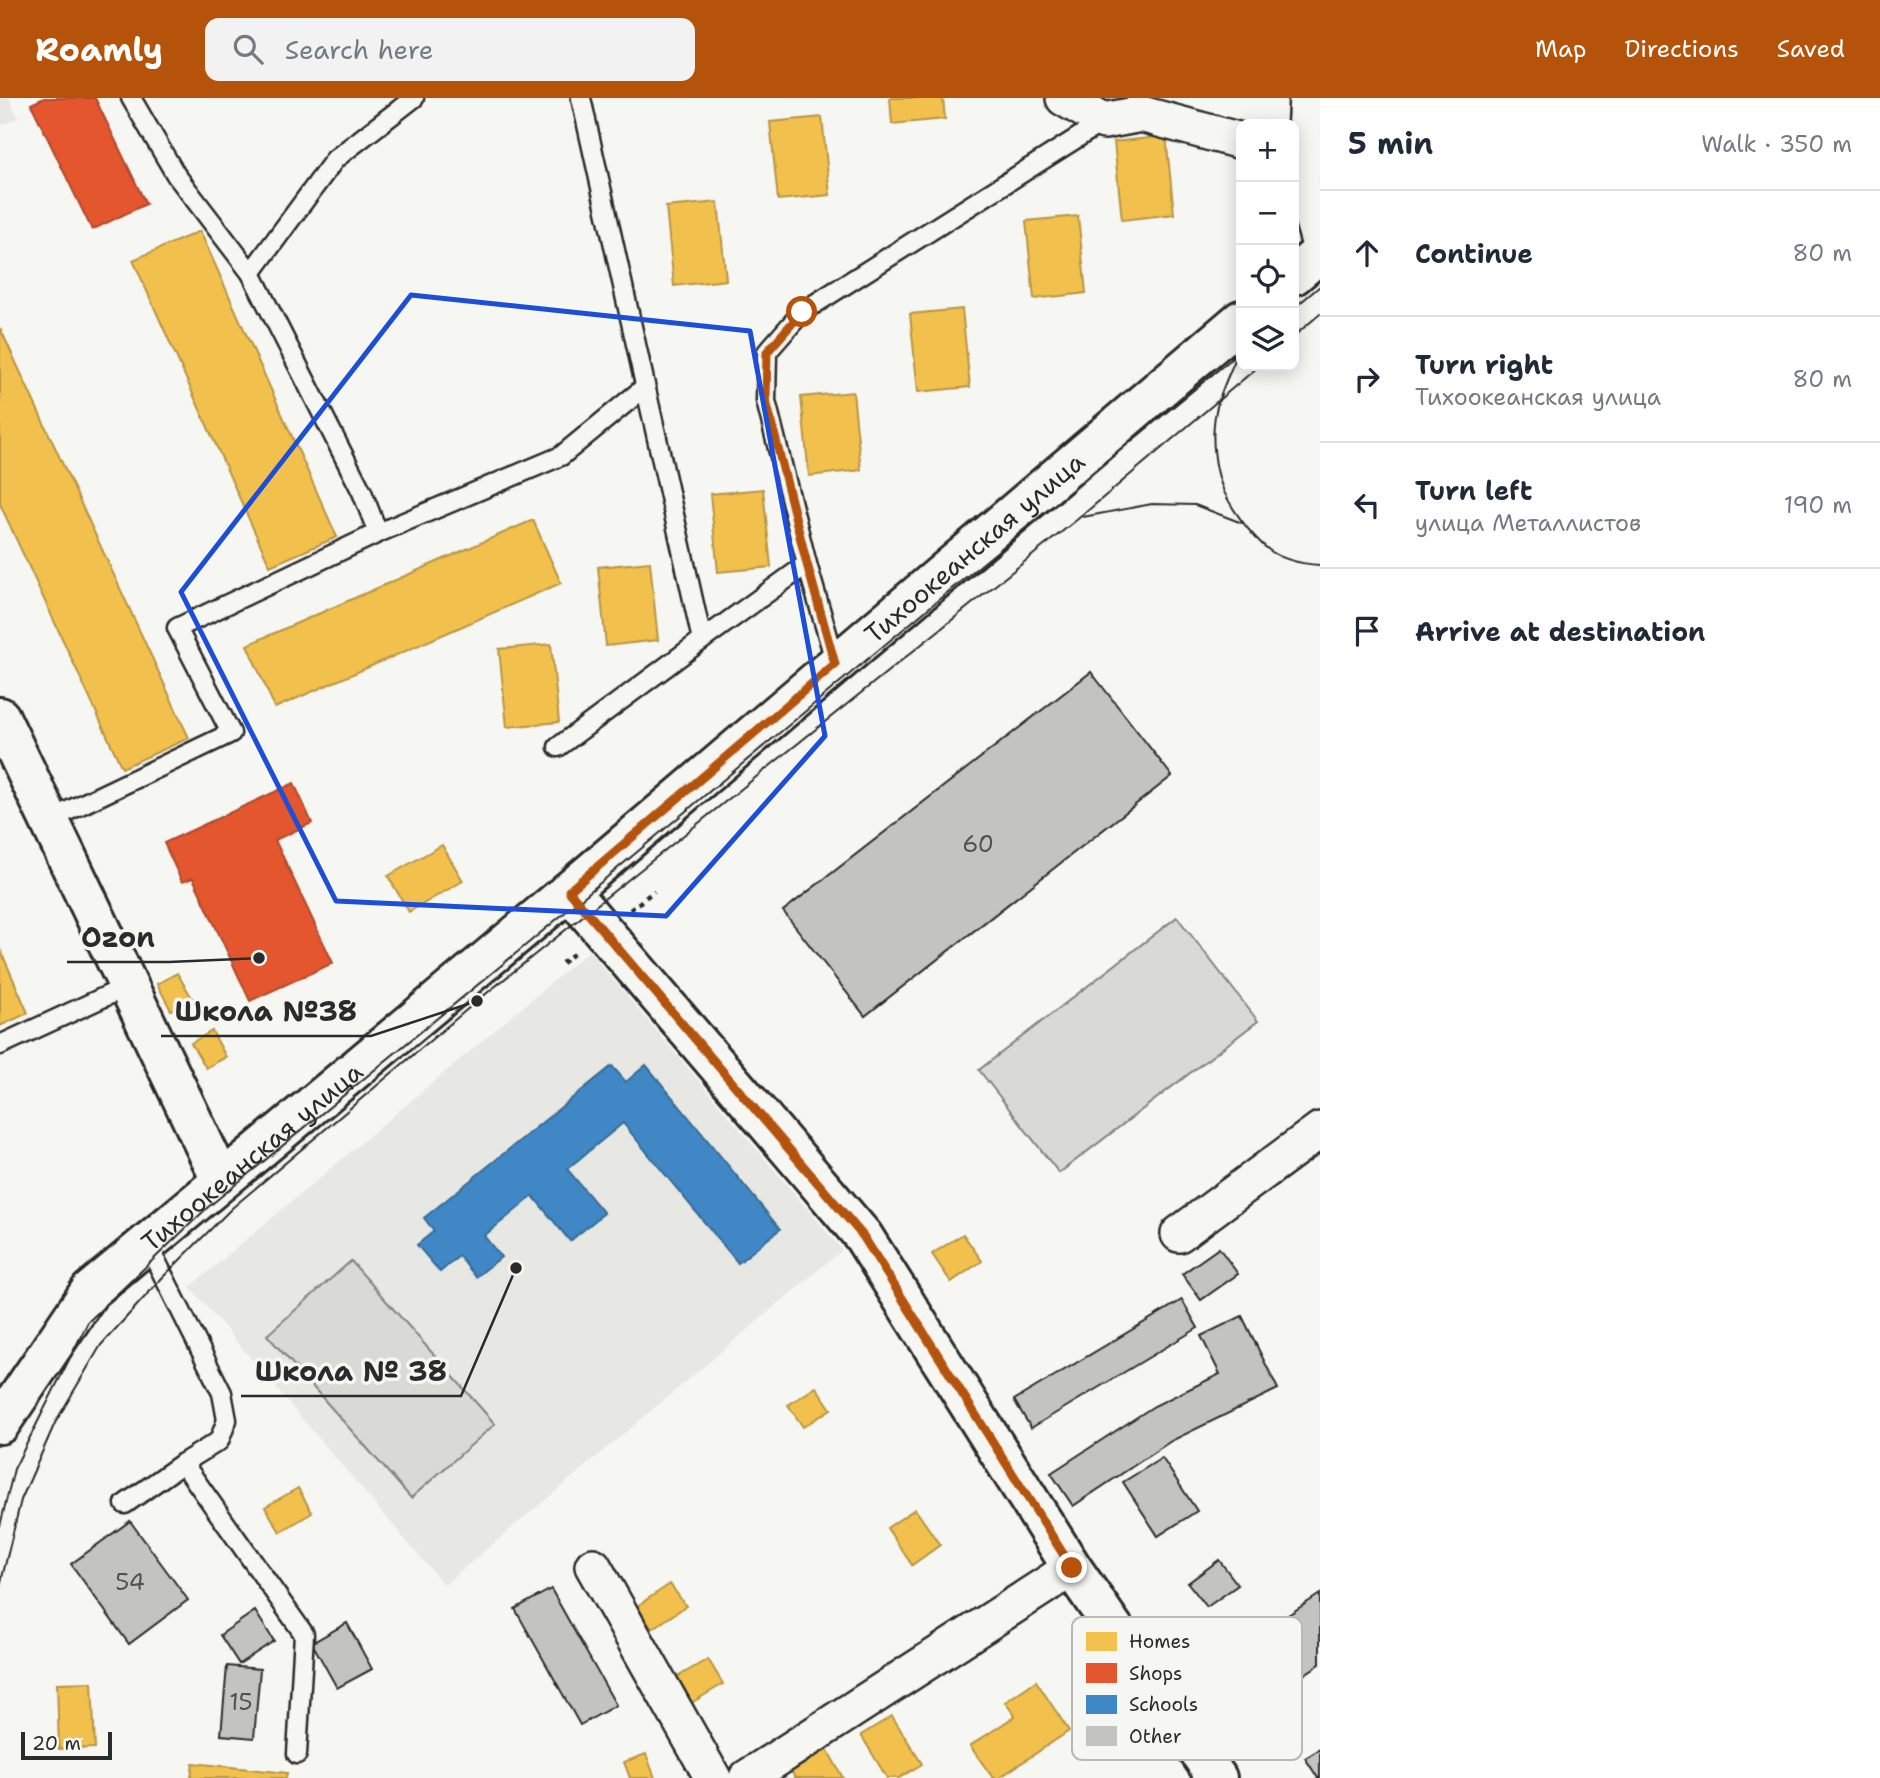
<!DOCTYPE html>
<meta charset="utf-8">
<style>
:root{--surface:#fff;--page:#f2f2f3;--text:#1f2937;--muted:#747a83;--line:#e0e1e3;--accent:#b45309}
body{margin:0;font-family:"Shantell Sans",sans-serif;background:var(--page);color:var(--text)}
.controls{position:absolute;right:21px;top:21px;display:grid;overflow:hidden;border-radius:14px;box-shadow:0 4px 18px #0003}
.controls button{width:63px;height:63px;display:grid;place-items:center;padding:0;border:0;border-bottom:2px solid var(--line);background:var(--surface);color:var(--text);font:35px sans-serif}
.scale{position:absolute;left:21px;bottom:18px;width:91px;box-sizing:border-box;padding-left:7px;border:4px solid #2b2b2b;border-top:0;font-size:19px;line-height:24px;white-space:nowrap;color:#2b2b2b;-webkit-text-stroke:5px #f6f6f2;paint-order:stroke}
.stop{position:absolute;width:21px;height:21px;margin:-16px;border:5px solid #b45309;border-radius:50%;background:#fff}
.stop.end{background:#b45309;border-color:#fff;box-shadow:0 2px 7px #0008}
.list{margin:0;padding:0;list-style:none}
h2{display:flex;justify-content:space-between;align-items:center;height:91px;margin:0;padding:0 28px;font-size:30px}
h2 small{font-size:23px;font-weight:400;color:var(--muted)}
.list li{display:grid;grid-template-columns:46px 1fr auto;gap:21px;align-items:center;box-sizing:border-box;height:126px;padding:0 28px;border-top:2px solid var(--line)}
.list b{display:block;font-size:26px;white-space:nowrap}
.list p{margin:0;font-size:23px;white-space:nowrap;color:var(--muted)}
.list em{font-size:23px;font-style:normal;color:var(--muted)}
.icon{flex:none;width:38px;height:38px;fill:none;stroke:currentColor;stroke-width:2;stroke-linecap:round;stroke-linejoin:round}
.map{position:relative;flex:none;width:1320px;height:1680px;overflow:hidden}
header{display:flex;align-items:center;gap:42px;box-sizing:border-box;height:98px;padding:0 35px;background:var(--accent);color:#fff}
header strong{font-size:33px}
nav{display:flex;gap:38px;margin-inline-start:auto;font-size:24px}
.search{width:490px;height:63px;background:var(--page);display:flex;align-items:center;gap:18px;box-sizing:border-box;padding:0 24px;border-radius:14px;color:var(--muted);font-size:26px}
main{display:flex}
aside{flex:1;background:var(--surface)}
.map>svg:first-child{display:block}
.built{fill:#e7e7e3}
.green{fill:#d9d9d5;stroke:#828280;stroke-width:2}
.homes{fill:#f2c14e;stroke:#b69444;stroke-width:2}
.shops{fill:#e4572e;stroke:#ac4a2d;stroke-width:2}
.schools{fill:#3f88c5;stroke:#396c97;stroke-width:2}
.building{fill:#c3c3c0;stroke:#2b2b2b;stroke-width:2}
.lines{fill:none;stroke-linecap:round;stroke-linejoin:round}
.service-casing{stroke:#2b2b2b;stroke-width:23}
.minor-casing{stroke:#2b2b2b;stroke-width:40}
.tertiary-casing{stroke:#2b2b2b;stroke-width:44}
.secondary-casing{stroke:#2b2b2b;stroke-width:44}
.path{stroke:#2b2b2b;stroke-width:4.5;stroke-dasharray:5 5;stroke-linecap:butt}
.service{stroke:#f6f6f2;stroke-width:18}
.minor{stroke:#f6f6f2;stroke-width:35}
.tertiary{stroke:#f6f6f2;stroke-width:38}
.secondary{stroke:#f6f6f2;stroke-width:38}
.tram{stroke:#2b2b2b;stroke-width:2}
.route{stroke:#b45309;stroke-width:9}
.marked{fill:none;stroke:#1d4ed8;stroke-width:5;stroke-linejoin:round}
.labels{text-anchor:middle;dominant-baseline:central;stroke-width:7;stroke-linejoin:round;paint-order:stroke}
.number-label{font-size:23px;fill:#515150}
.street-label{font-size:26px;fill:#2b2b2b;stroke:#f6f6f2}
.key{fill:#f6f6f2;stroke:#b9b9b6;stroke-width:2}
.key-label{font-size:19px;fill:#2b2b2b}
.leader{fill:none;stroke:#2b2b2b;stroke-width:2.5}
.callout-dot{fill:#2b2b2b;stroke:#f6f6f2;stroke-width:2.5}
.callout-label{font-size:28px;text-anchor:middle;font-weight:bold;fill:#2b2b2b;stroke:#f6f6f2;stroke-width:7;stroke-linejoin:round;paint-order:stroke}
</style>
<header>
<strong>Roamly</strong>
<div class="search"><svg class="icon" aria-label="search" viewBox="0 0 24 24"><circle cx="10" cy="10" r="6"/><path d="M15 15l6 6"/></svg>Search here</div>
<nav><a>Map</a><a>Directions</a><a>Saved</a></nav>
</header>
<main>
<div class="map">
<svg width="1320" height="1680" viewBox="0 0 1320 1680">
<rect width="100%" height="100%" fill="#f6f6f2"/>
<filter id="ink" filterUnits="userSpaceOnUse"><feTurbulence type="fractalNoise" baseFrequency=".0143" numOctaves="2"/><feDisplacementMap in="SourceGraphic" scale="14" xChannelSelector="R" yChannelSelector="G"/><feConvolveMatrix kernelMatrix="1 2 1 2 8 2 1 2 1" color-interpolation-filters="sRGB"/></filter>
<g filter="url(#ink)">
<g class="built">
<polygon points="0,0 9,0 18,20 0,28"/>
<polygon points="589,853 842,1152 444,1487 190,1189"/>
</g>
<g class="green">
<polygon points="1177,819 1258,923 1059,1075 979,972"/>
<polygon points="351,1163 495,1326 411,1400 267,1237"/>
</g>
<g class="homes">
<polygon points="890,0 943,0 945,21 892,26"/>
<polygon points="822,19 830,97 778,102 770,24"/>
<polygon points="1166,38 1174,116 1122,122 1114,44"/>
<polygon points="718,104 726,182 674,188 666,109"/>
<polygon points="1078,118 1086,195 1034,201 1026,123"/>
<polygon points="200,133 337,439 270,468 133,162"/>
<polygon points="962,211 970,289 918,294 910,216"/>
<polygon points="0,230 189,640 122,670 0,406"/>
<polygon points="853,294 861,372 809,378 801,299"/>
<polygon points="763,391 771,469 718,474 710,396"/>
<polygon points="533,422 561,485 275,610 247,547"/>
<polygon points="650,464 658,542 606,548 598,469"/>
<polygon points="551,546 559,624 507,629 499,551"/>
<polygon points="442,747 463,783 409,814 388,778"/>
<polygon points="0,851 28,915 0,928"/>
<polygon points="177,875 192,900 171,912 157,886"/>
<polygon points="212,933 226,959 206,970 191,945"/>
<polygon points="963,1136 982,1163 951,1184 932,1156"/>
<polygon points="816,1289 831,1311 803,1329 788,1307"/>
<polygon points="298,1390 312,1415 280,1434 265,1409"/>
<polygon points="915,1411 940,1447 912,1467 887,1430"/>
<polygon points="670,1486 686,1508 652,1531 637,1508"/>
<polygon points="708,1561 723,1586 688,1607 672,1582"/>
<polygon points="1036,1583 1069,1633 999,1680 993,1680 970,1648 1015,1618 1005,1604"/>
<polygon points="92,1584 95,1650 59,1651 57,1585"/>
<polygon points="892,1618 922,1666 899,1680 887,1680 861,1637"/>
<polygon points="827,1651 843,1680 795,1680 790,1671"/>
<polygon points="646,1656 655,1680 630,1680 624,1664"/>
<polygon points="193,1665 287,1675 286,1680 191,1680"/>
</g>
<g class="shops">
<polygon points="44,0 95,0 146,106 92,132 31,6"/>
<polygon points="294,685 312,725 275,742 333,865 250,903 193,780 182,784 164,745"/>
</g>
<polygon class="schools" points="646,967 780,1131 738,1165 623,1025 567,1071 604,1115 570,1143 533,1098 484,1138 501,1159 476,1179 459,1158 440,1174 417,1147 434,1133 424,1120 612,968 626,984"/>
<g class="building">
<polygon points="1091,574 1172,678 865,918 783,813"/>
<polygon points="1219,1150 1238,1176 1201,1202 1182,1176"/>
<polygon points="1182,1202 1198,1230 1031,1330 1014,1302"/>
<polygon points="1242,1218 1278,1291 1171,1343 1073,1408 1051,1375 1154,1308 1220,1276 1201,1238"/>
<polygon points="1162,1360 1197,1413 1158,1438 1123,1384"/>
<polygon points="130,1423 188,1502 129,1546 71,1466"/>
<polygon points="1219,1462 1238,1487 1207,1509 1188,1485"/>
<polygon points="551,1491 616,1607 580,1627 515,1511"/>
<polygon points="1320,1496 1320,1566 1270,1599 1238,1550"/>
<polygon points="255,1513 274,1543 239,1566 220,1537"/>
<polygon points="347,1525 372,1571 337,1590 312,1545"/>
<polygon points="227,1568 260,1571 254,1640 221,1637"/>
<polygon points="1320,1651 1320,1680 1318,1680 1305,1660"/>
</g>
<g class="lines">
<defs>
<g id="service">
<polyline points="581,0 702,542 807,466"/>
<polyline points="251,175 335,61 414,0"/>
<polyline points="378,435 561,358 645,289"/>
<polyline points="836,566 807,466 766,303 767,254 802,214 1104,23"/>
<polyline points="558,649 702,542"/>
<polyline points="49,722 231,635 177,530 378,435 362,394 251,175 176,77 131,0"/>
<polyline points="0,947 128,888"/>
<polyline points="183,1365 304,1536 297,1656"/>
<polyline points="125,1406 183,1365 219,1343 227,1322 222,1295 147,1145"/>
</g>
<g id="minor">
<polyline points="1064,0 1104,23 1141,16 1241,43"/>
<polyline points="1307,0 1302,85 1320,147"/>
<polyline points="1179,1136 1320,1032"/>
<polyline points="593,1468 713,1680"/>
<polyline points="747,1680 1072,1470"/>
</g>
<polyline id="tertiary" points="569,793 863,1138 1072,1470 1217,1680"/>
<g id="secondary">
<polyline points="1294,177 1320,155"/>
<polyline points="0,619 221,1082"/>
<path id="s1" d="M0,1326L90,1193L569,793L1241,222"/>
</g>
</defs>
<use href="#service" class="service-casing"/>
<use href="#minor" class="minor-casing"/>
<use href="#tertiary" class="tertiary-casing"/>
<use href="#secondary" class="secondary-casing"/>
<g class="path">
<polyline points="630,812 654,793"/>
<polyline points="562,865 576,854"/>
</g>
<use href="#service" class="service"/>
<use href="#minor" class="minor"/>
<use href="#tertiary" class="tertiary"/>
<use href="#secondary" class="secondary"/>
<g class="tram">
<polyline points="1294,210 1320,188"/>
<polyline points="1294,238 1320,216"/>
<path d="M1236,259C1227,282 1216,302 1214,326C1212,344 1215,369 1221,386C1228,407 1251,438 1269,452C1283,462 1303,466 1320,467"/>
<polyline points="1083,419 1152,406 1195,407 1242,425"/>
<polyline points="0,1428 14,1371 88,1224 207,1110 526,847 943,498 1241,253"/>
<polyline points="0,1488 21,1402 55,1325 101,1247 163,1179 232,1110 477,903 1079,420 1259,268"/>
</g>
</g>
</g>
<g class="lines" filter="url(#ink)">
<polyline class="route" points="802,214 767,254 766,303 807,466 835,566 569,793 863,1138 1072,1470"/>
</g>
<path class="marked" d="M411,197L750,233L825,638L666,818L336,803L181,494Z"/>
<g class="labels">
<g class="number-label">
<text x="978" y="746">60</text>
<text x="130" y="1484">54</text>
<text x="241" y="1604">15</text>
</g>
<g class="street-label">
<text stroke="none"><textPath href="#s1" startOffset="1316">Тихоокеанская улица</textPath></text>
<text stroke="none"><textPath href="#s1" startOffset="371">Тихоокеанская улица</textPath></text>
</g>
</g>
<rect x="1072" y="1519" width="230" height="143" rx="10" class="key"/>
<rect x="1086" y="1534" width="31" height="19" fill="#f2c14e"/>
<rect x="1086" y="1565" width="31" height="20" fill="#e4572e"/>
<rect x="1086" y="1597" width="31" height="19" fill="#3f88c5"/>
<rect x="1086" y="1628" width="31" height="20" fill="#c3c3c0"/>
<g class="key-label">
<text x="1129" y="1550">Homes</text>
<text x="1129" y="1582">Shops</text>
<text x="1129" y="1613">Schools</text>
<text x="1129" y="1645">Other</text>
</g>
<path class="leader" d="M259 860L169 864H67M477 903L371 938H161M516 1170L461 1298H241"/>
<g class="callout-dot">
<circle cx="259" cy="860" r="7"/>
<circle cx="477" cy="903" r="7"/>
<circle cx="516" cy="1170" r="7"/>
</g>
<g class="callout-label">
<text x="118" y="849">Ozon</text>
<text x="266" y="923">Школа №38</text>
<text x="351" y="1283">Школа № 38</text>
</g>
</svg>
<div class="controls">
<button>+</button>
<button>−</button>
<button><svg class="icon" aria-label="locate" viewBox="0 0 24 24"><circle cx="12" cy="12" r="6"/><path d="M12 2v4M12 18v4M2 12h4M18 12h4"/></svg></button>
<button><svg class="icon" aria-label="layers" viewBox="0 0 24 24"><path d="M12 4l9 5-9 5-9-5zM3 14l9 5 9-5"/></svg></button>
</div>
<div class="scale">20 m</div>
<div class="stop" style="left:802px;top:214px"></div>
<div class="stop end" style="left:1072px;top:1470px"></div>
</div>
<aside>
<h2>5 min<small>Walk · 350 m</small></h2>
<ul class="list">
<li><svg class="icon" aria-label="ahead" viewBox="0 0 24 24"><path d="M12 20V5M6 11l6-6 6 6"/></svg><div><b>Continue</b></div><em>80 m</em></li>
<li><svg class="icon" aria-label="right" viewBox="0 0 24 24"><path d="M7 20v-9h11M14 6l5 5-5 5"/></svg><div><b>Turn right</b><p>Тихоокеанская улица</p></div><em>80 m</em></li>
<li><svg class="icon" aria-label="left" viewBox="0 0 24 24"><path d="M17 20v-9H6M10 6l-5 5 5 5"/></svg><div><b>Turn left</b><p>улица Металлистов</p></div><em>190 m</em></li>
<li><svg class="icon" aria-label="arrive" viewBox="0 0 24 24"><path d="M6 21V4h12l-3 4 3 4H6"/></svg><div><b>Arrive at destination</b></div></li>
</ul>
</aside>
</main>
